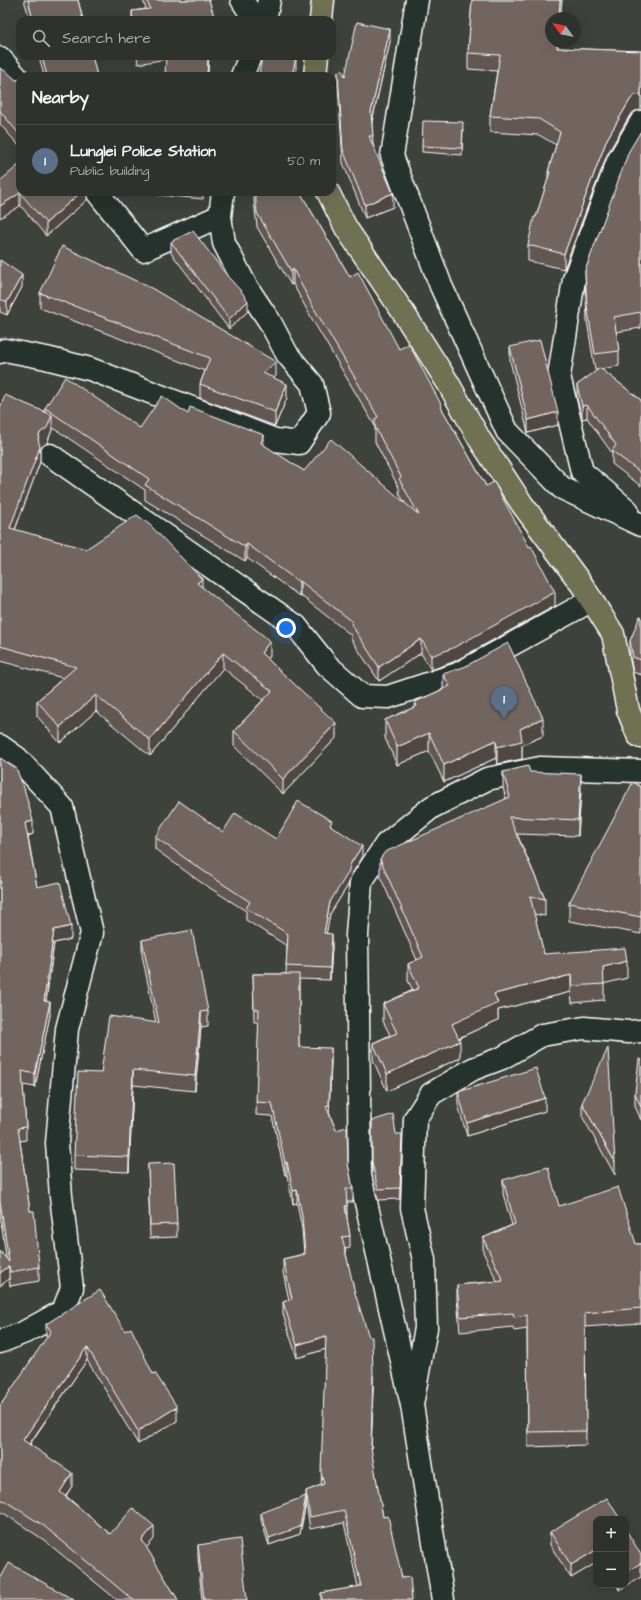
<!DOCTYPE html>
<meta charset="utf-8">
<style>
:root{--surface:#2e322d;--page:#363a35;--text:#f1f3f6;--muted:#a7aaaa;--line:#494d49;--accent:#ff9aa2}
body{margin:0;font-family:"Architects Daughter",sans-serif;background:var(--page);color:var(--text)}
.controls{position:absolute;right:12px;bottom:12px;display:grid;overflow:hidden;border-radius:8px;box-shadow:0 4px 16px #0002}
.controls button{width:36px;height:36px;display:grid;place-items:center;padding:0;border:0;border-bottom:1px solid var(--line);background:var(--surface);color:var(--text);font:20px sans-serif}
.compass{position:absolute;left:545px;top:12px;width:36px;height:36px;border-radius:50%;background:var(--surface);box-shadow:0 4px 16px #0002;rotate:303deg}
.you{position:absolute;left:286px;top:628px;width:14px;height:14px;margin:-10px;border:3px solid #fff;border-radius:50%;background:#1a73e8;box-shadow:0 0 0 6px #1a73e833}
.badge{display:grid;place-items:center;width:26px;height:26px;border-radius:50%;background:var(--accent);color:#fff;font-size:13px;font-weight:700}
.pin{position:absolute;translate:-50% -33px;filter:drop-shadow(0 1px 2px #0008)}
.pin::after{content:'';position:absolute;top:21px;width:14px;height:12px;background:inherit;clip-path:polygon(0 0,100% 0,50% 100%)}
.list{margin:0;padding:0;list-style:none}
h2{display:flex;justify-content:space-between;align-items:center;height:52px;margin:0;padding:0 16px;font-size:17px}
h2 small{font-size:13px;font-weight:400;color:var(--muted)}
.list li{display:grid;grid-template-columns:26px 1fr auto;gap:12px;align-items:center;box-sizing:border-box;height:72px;padding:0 16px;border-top:1px solid var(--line)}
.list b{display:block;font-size:15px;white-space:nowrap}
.list p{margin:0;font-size:13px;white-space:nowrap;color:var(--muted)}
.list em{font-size:13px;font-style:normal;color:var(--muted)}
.icon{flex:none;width:22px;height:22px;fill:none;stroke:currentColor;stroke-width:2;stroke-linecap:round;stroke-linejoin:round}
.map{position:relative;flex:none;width:641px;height:1600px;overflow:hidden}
.search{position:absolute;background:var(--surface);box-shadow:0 4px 16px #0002;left:16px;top:16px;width:320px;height:44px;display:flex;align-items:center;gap:10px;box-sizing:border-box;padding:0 14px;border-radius:12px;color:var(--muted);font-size:15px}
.panel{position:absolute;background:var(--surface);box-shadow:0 4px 16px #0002;left:16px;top:72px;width:320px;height:124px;border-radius:12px}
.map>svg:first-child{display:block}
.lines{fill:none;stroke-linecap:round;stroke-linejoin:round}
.street-casing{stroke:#fff;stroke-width:25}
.secondary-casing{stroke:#fff;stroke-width:25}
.primary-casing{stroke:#fff;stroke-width:25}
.street{stroke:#26332d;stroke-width:22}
.secondary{stroke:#26332d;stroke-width:22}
.primary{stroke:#706f52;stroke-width:22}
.wall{fill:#625752;stroke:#fff}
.shaded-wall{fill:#504742;stroke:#fff}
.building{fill:#72655f;stroke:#fff}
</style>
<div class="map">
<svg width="641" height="1600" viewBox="0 0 641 1600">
<rect width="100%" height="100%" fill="#3d423c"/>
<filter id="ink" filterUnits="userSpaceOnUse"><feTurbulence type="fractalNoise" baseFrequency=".025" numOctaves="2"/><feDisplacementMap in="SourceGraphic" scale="8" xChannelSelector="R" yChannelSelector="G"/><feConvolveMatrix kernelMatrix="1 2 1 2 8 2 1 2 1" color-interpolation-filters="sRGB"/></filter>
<g filter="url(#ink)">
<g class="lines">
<defs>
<g id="street">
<polyline points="242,0 255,20"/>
<polyline points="417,0 392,156 441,286 507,431 562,488 641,525"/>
<polyline points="0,58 20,81"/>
<polyline points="97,192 143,250 220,216"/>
<polyline points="50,455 296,626 327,665 362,696 388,697 458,674 592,600"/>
<polyline points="627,510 582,472 559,376 574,279 618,161 641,122"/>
<polyline points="412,1405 360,1176 357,935 361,882 386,844 432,807 487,779 540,768 641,771"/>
<polyline points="443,1600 412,1405 426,1328 424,1260 412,1208 415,1119 431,1094 473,1069 502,1058 542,1035 584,1028 629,1032 641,1031"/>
</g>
<g id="secondary">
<polyline points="265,20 269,0"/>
<polyline points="242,76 250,56"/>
<polyline points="0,352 5,350 46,358 90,369 275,440 299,443 319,413 312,384 287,354 270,322 246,286 224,243 220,216 223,192"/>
<polyline points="0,746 17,758 62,807 92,933 67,1029 57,1143 61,1196 72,1288 63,1311 25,1332 0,1342"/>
</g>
<g id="primary">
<polyline points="321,20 323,0"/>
<polyline points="315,76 317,56"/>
<polyline points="328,192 346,228 401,309 448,383 480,440 522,504 582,585 613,634 628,710 638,735 641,737"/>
</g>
</defs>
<use href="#street" class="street-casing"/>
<use href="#secondary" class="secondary-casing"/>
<use href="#primary" class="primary-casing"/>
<use href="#street" class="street"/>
<use href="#secondary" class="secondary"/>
<use href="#primary" class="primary"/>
</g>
<g class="wall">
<polygon points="24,0 78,0 83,20 30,20"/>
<polygon points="143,0 209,0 215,20 132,20 132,11 146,9"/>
<polygon points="472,0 562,0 560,18 551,42 558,42 558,48 641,51 641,110 635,111 630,115 607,155 564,269 528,261 528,245 536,217 548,179 548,172 556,145 539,135 490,132 490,116 497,71 468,69 468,53"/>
<polygon points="390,42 372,122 373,144 393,207 365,218 343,163 338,85 338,72 345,76"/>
<polygon points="39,56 92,56 97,76 44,76"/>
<polygon points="137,56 209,56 166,59 138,64"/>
<polygon points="0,68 16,80 20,80 20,147 0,124"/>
<polygon points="463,129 462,155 422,152 422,146"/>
<polygon points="641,131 641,328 616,332 619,351 619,366 601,369 641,400 641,486 612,464 612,453 587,418 582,419 577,398 577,385 598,370 595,370 587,321 585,271"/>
<polygon points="0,181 87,192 87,200 46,236"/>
<polygon points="158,192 203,192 203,199 158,195"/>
<polygon points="253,192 300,192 350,277 399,349 442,409 555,606 453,662 431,670 421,653 379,681 351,639 351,635 300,595 299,596 247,558 245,561 145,500 145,490 52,427 52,430 47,443 40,448 40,462 15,530 202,587 270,656 268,659 336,738 283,794 234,746 234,731 263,700 223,668 150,756 96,711 60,743 37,716 37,701 63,678 0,661 0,408 45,411 45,408 140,428 188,414 264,446 304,471 405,503 399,493 399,488 375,442 375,426 312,319 293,284 291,285 257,227"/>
<polygon points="171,242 248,311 229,329 171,253"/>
<polygon points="0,260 22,287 7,315 0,312"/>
<polygon points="40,293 276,376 274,378 287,398 275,426 200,398 200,384 205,371 40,308"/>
<polygon points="510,347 558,425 528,433 510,361"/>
<polygon points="641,616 641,675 633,672 630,656 630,641"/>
<polygon points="443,674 543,736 522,745 522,759 497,764 496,758 444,782 429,751 397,765 385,738 385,720 415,707 415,702 443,689"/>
<polygon points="0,758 33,834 28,836 37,887 71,939 54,943 46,1002 50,1015 35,1087 23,1085 26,1127 26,1140 20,1141 30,1211 39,1267 39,1281 10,1286 0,1214"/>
<polygon points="503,772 530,772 581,791 578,836 517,834 545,899 545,916 534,914 544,954 627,978 604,983 604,1000 572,1003 571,992 498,1010 498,1020 459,1038 460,1058 387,1091 373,1060 373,1043 390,1035 383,1021 383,1004 413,990 408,981 408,964 417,960 380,876 380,859 506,799 503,788"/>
<polygon points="641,787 641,934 569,921 569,903"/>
<polygon points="332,827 362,858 351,875 348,885 330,914 326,934 332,946 330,980 299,979 299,1047 331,1061 329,1112 348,1164 353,1189 353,1202 347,1202 347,1218 350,1236 350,1248 345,1249 373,1387 371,1450 383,1517 402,1578 412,1600 321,1600 321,1593 358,1587 344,1523 310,1529 306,1503 306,1491 321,1485 326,1349 297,1358 283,1314 283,1302 289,1300 283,1272 283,1259 304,1254 302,1229 297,1203 293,1204 287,1175 285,1175 272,1116 256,1115 259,1022 254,1022 253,974 286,974 287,946 246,920 246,911 199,881 155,849 155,837 223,832 276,839"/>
<polygon points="142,940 208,1011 208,1026 201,1027 195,1091 133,1085 129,1172 74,1170 74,1155 101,1073 156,1023 142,955"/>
<polygon points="641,1059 641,1120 635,1106 635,1093"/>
<polygon points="458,1092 545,1111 467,1136 458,1105"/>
<polygon points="582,1103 615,1162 615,1175 582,1116"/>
<polygon points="372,1121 402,1145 400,1199 378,1200 372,1175"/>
<polygon points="148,1164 177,1224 177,1237 150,1238"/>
<polygon points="503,1180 559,1206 636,1244 641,1244 641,1323 585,1327 586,1445 528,1447 527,1329 514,1331 513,1327 460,1332 457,1299 457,1285 497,1281 483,1252 483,1238 512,1225 503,1194"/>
<polygon points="46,1324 125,1331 153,1374 177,1421 138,1444 87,1360 30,1444 72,1486 66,1496 110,1534 154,1539 146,1548 178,1600 117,1600 44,1540 5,1514 0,1512 0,1406 47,1338 46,1337"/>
<polygon points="306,1503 300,1534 269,1545 261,1520 261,1513"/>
<polygon points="596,1519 596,1563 571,1578 550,1545 550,1532"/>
<polygon points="198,1545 247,1600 202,1600 198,1558"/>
<polygon points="617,1585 626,1585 619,1590"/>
</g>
<g class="shaded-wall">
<polygon points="560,0 562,0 560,18 559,18"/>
<polygon points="390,29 390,42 371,125 371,112"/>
<polygon points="208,56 209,56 208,76 207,76"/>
<polygon points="296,56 296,68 295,76 292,76"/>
<polygon points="641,94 641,110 635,111 630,115 607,155 564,269 564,254 607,139 630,100 635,95"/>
<polygon points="81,192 87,192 87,200 46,236 46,223"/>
<polygon points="20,193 20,206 0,218 0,206"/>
<polygon points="393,193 393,207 365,218 365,205"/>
<polygon points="293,269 293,284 291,285 291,271"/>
<polygon points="22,275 22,287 7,315 7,302"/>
<polygon points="248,301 248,311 229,329 229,319"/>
<polygon points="276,362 276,376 263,387 263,373"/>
<polygon points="287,384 287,398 275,426 275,412"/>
<polygon points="587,405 587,418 582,419 582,406"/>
<polygon points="558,412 558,425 528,433 528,420"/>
<polygon points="52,415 52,430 47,443 40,448 40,462 10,543 10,528 40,433"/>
<polygon points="264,435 264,449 261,443"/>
<polygon points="247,544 247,558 245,561 245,547"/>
<polygon points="202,579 202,594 197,583"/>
<polygon points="300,581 300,595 299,596 299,582"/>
<polygon points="555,592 555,606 453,662 431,670 431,656"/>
<polygon points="421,639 421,653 379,681 379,667"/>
<polygon points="270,641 270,656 261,668 261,653"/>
<polygon points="223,653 223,668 150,756 150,740"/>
<polygon points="96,695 96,711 60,743 60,727"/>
<polygon points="543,718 543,736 522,745 522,759 497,764 497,747 520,729"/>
<polygon points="336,723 336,738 283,794 283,779"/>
<polygon points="429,733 429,751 397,765 397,747"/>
<polygon points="496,740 496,758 444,782 444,765"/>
<polygon points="581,774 581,791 578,836 578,820"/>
<polygon points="33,821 33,834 25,836 25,823"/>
<polygon points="362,846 362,858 351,875 348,885 330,914 324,946 324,933 330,902 351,863"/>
<polygon points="71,926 71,939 54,943 44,1014 44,1001 54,930"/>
<polygon points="332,934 332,946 330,980 330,968"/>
<polygon points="627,961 627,978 603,984 603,967"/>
<polygon points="571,975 571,992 498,1010 498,1020 452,1041 452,1024 494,994"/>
<polygon points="50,1002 50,1015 35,1087 35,1074"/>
<polygon points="201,1012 201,1027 195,1091 195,1076"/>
<polygon points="460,1041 460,1058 387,1091 387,1074"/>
<polygon points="331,1048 331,1061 329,1117 326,1106"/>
<polygon points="133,1070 133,1085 129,1172 129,1157"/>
<polygon points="545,1098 545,1111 467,1136 467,1123"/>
<polygon points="402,1134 402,1145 400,1199 400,1188"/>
<polygon points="287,1162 287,1175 285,1175 285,1163"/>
<polygon points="297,1190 297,1203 293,1204 293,1191"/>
<polygon points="9,1266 9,1279 0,1286 0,1273"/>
<polygon points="326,1336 326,1349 297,1358 297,1345"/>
<polygon points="87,1347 87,1360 23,1453 23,1440"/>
<polygon points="373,1375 373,1387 371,1460 371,1448"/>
<polygon points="177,1407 177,1421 138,1444 138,1431"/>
<polygon points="72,1473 72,1486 60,1505 60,1492"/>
<polygon points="306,1496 306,1503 300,1534 269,1545 269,1538"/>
<polygon points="154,1526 154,1539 142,1553 142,1540"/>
<polygon points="596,1550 596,1563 571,1578 571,1565"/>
<polygon points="641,1563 641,1577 619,1590 619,1585 626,1585 626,1572"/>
</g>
<g class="building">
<polygon points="28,0 78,0 83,20 33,20"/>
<polygon points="147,0 209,0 215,20 133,20 132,11 150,9"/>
<polygon points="472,0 560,0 559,18 551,18 551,42 557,42 557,48 641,51 641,94 635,95 630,100 607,139 564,254 528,245 534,217 536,217 550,172 548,172 560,132 539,119 490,116 500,55 468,53"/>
<polygon points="357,22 390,29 371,112 373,136 369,136 393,193 365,205 343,150 338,72 342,70 345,76"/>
<polygon points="42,56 92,56 97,76 47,76"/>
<polygon points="166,56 208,56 207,76 165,76"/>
<polygon points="262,56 296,56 292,76 259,76"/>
<polygon points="0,68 7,72 16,80 20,80 20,135 0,111"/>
<polygon points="423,121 463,122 462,148 422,146"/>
<polygon points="641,131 641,312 614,317 619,351 595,354 587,306 585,271 629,151"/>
<polygon points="20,164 20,192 81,192 46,223 20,193 0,206 0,181"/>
<polygon points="255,192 300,192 350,277 358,272 399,349 409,344 442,406 441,407 486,486 494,482 529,547 531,546 555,592 453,648 431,656 421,639 379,667 351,624 353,622 300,581 299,582 247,544 245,547 145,485 149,479 45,408 65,377 140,428 162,396 188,414 190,407 264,435 261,443 304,471 331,439 419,515 399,479 401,477 375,427 375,419 378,417 312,305 293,269 291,271 257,213"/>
<polygon points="193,231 229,278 241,291 248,301 229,319 171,242 174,240"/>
<polygon points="62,246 153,289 276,362 263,373 287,384 275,412 200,384 210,358 40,293"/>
<polygon points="0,260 22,275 7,302 0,299"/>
<polygon points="540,340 558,412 528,420 510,347"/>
<polygon points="600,368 641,400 641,473 612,451 616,445 587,405 582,406 577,385"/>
<polygon points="5,395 52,415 47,428 40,433 38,439 40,447 10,528 86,549 137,515 150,525 202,579 197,583 270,641 261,653 336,723 283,779 234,731 272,691 223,653 150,740 96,695 60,727 37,701 76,667 0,646 0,408"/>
<polygon points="640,616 641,616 641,660 633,657 630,641"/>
<polygon points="508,643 543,718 520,729 522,741 497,747 496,740 444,765 429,733 397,747 385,720 417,706 415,702 450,686 443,674 464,667"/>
<polygon points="0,758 16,768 24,788 33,821 25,823 37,887 60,882 71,926 54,930 44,1001 50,1002 35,1074 22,1071 26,1127 18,1128 30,1211 34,1211 39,1267 10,1272 9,1266 0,1273 0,1251 9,1262 0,1201 0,883 1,883 0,879"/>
<polygon points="528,766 530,772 581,774 578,820 509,817 545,899 530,896 544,954 625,948 627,961 603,967 604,984 572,986 571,975 494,994 498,1003 452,1024 460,1041 387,1074 373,1043 397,1033 383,1004 419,988 408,964 423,957 380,859 385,852 510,797 503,772"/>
<polygon points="633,782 641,787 641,917 569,903"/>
<polygon points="179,801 223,832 235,813 276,839 298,801 332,821 330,825 362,846 351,863 348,873 330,902 324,933 332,934 330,968 286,966 288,934 246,908 250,902 199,868 155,837"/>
<polygon points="192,930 208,1011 201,1012 195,1076 133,1070 129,1157 74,1155 78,1072 101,1073 109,1016 159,1023 142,940"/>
<polygon points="253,974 299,974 299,1047 331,1048 329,1105 326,1106 336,1130 347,1127 348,1164 353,1189 346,1189 347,1206 345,1206 350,1236 342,1237 355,1293 369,1337 372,1337 373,1375 371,1448 383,1517 388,1516 402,1578 410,1577 412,1600 322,1600 321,1593 361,1586 344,1510 310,1517 306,1491 324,1484 321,1472 326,1336 297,1345 283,1302 292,1299 283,1259 305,1254 302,1216 297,1190 293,1191 287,1162 285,1163 272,1103 256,1102 259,1009 254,1009"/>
<polygon points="608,1048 615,1162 582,1103"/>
<polygon points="639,1059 641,1059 641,1107 635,1093"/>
<polygon points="536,1068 545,1098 467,1123 458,1092"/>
<polygon points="393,1114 396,1134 402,1134 400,1188 378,1189 372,1163 372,1121"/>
<polygon points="174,1163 177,1224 150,1225 148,1164"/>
<polygon points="548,1167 559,1206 618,1187 636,1244 641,1244 641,1308 585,1313 586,1431 528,1432 527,1315 514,1317 513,1313 460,1317 457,1285 503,1281 483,1238 515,1224 503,1180"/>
<polygon points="100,1290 125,1331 131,1328 153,1374 155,1373 177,1407 138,1431 87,1347 23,1440 72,1473 60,1492 110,1534 133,1508 154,1526 142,1540 178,1600 133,1600 44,1526 5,1501 0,1499 0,1406 51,1331 46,1324"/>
<polygon points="306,1496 300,1527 269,1538 261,1513"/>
<polygon points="607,1498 620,1519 596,1519 596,1550 571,1565 550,1532"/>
<polygon points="626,1530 641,1555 641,1563 626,1572"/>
<polygon points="240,1539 247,1600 204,1600 198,1545"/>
<polygon points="9,1563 74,1600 0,1600 0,1579"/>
</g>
</g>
</svg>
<div class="controls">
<button>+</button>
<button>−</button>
</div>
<svg class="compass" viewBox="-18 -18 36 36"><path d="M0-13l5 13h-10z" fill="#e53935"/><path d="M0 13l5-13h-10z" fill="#a7aaaa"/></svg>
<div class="you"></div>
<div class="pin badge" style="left:504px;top:719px;background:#5c6f8a">1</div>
<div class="search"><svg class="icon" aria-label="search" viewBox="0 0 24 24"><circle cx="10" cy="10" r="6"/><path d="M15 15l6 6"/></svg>Search here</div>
<section class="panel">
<h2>Nearby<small></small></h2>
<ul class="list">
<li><span class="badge" style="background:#5c6f8a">1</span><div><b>Lunglei Police Station</b><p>Public building</p></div><em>50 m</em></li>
</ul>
</section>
</div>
